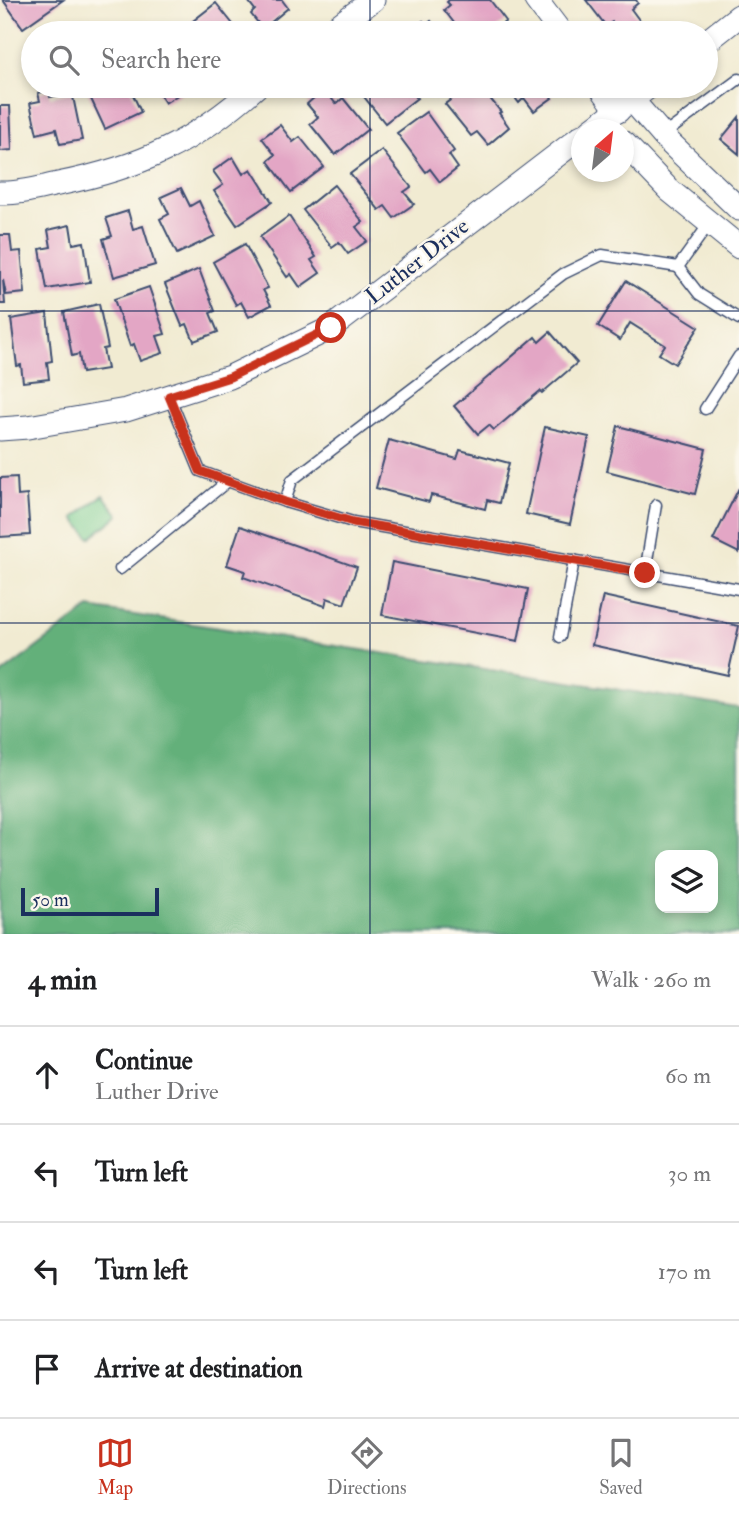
<!DOCTYPE html>
<meta charset="utf-8">
<style>
:root{--surface:#fff;--page:#f2f2f2;--text:#202124;--muted:#757577;--line:#e0e0e0;--accent:#c8321e}
body{margin:0;font-family:"IM FELL Double Pica",serif;background:var(--page);color:var(--text)}
.controls{position:absolute;right:21px;bottom:21px;display:grid;overflow:hidden;border-radius:14px;box-shadow:0 4px 10px #0003}
.controls button{width:63px;height:63px;display:grid;place-items:center;padding:0;border:0;border-bottom:2px solid var(--line);background:var(--surface);color:var(--text);font:35px sans-serif}
.compass{position:absolute;left:571px;top:119px;width:63px;height:63px;border-radius:50%;background:var(--surface);box-shadow:0 4px 10px #0003;rotate:28deg}
.scale{position:absolute;left:21px;bottom:18px;width:138px;box-sizing:border-box;padding-left:7px;border:4px solid #1b2f5e;border-top:0;font-size:19px;line-height:24px;white-space:nowrap;color:#1b2f5e;-webkit-text-stroke:5px #fbf7ec;paint-order:stroke}
.stop{position:absolute;width:21px;height:21px;margin:-16px;border:5px solid #c8321e;border-radius:50%;background:#fff}
.stop.end{background:#c8321e;border-color:#fff;box-shadow:0 2px 7px #0008}
.list{margin:0;padding:0;list-style:none}
h2{display:flex;justify-content:space-between;align-items:center;height:91px;margin:0;padding:0 28px;font-size:30px}
h2 small{font-size:23px;font-weight:400;color:var(--muted)}
.list li{display:grid;grid-template-columns:46px 1fr auto;gap:21px;align-items:center;box-sizing:border-box;height:98px;padding:0 28px;border-top:2px solid var(--line)}
.list b{display:block;font-size:26px;white-space:nowrap}
.list p{margin:0;font-size:23px;white-space:nowrap;color:var(--muted)}
.list em{font-size:23px;font-style:normal;color:var(--muted)}
.icon{flex:none;width:38px;height:38px;fill:none;stroke:currentColor;stroke-width:2;stroke-linecap:round;stroke-linejoin:round}
.map{position:relative;flex:none;width:739px;height:934px;overflow:hidden}
.search{position:absolute;background:var(--surface);box-shadow:0 4px 10px #0003;left:21px;right:21px;top:21px;height:77px;display:flex;align-items:center;gap:18px;box-sizing:border-box;padding:0 24px;border-radius:38px;color:var(--muted);font-size:26px}
.sheet{height:483px;background:var(--surface)}
nav{display:flex;justify-content:space-around;align-items:center;box-sizing:border-box;height:98px;border-top:2px solid var(--line);background:var(--surface);font-size:19px;color:var(--muted)}
nav a{display:grid;justify-items:center;gap:4px}
nav .on{color:var(--accent)}
.map>svg:first-child{display:block}
.green{fill:#7acd90;stroke:#4a7e77;stroke-width:2}
.forest{fill:#63b07a;stroke:#3f706c;stroke-width:2;fill-rule:evenodd}
.building{fill:#e3a6c5}
.lines{fill:none;stroke-linecap:round;stroke-linejoin:round}
.lane-casing{stroke:#3b4b6f;stroke-width:13}
.street-casing{stroke:#3b4b6f;stroke-width:25}
.lane{stroke:#fff;stroke-width:10}
.street{stroke:#fff;stroke-width:23}
.route{stroke:#c8321e;stroke-width:9}
.grid{fill:none;stroke:#1b2f5e;stroke-width:2;stroke-opacity:0.55}
.labels{text-anchor:middle;dominant-baseline:central;stroke-width:5;stroke-linejoin:round;paint-order:stroke}
.street-label{font-size:23px;fill:#1b2f5e;stroke:#fbf7ec}
</style>
<div class="map">
<svg width="739" height="934" viewBox="0 0 739 934">
<rect width="100%" height="100%" fill="#fbf7ec"/>
<filter id="ink" filterUnits="userSpaceOnUse"><feTurbulence type="fractalNoise" baseFrequency=".0143" numOctaves="2"/><feDisplacementMap in="SourceGraphic" scale="14" xChannelSelector="R" yChannelSelector="G"/><feConvolveMatrix kernelMatrix="1 2 1 2 8 2 1 2 1" color-interpolation-filters="sRGB"/></filter>
<filter id="wash" filterUnits="userSpaceOnUse"><feTurbulence type="fractalNoise" baseFrequency=".00686" numOctaves="4" result="noise"/><feDisplacementMap in="SourceGraphic" scale="28" xChannelSelector="R" yChannelSelector="G"/><feGaussianBlur stdDeviation="1.57" result="paint"/><feColorMatrix in="noise" values="0 0 0 0 0 0 0 0 0 0 0 0 0 0 0 0 0 1.4 0 .05"/><feComposite in="paint" operator="in"/></filter>
<g filter="url(#wash)">
<rect width="100%" height="100%" fill="#f1ebd2"/>
<polygon class="green" points="103,495 119,515 90,538 74,518"/>
<path class="forest" d="M89,608L739,708V934H0V675ZM660,855H713V908H660Z"/>
<g id="blocks">
<g class="building">
<polygon points="3,0 63,0 23,28"/>
<polygon points="251,0 282,0 288,8 263,29 251,14 255,10 249,2"/>
<polygon points="449,0 490,0 506,21 491,33 462,33 444,10 450,5 447,2"/>
<polygon points="586,0 636,0 638,3 631,9 645,28 639,33 621,33 612,22 606,26"/>
<polygon points="216,3 240,33 188,33 184,28"/>
<polygon points="423,21 426,25 431,21 440,33 406,33"/>
<polygon points="85,86 129,86 141,112 105,129"/>
<polygon points="154,86 192,86 165,103"/>
<polygon points="360,86 407,86 417,98 385,123 357,88"/>
<polygon points="469,86 480,86 501,112 499,113 509,127 488,145 477,132 471,136 445,104"/>
<polygon points="506,86 543,86 552,98 534,111 524,98 519,103"/>
<polygon points="324,89 336,104 343,98 368,129 335,155 310,124 318,117 307,104"/>
<polygon points="49,90 50,97 72,92 82,140 60,144 56,129 37,134 30,103 40,101 38,93"/>
<polygon points="0,106 10,106 12,150 0,151"/>
<polygon points="426,112 454,151 449,155 458,168 440,182 430,169 426,172 397,133"/>
<polygon points="739,117 739,154 721,139"/>
<polygon points="280,125 293,142 300,137 324,167 291,192 268,161 275,155 262,138"/>
<polygon points="382,150 411,187 404,192 414,204 394,218 385,206 379,210 350,174"/>
<polygon points="233,157 243,174 251,169 272,202 237,225 214,191 223,185 213,171"/>
<polygon points="334,185 363,222 356,227 367,241 348,254 339,242 332,247 303,210"/>
<polygon points="181,188 190,206 199,201 215,236 177,254 160,219 169,214 161,197"/>
<polygon points="128,211 133,229 143,226 155,265 114,277 103,239 112,236 106,218"/>
<polygon points="289,216 316,257 311,260 320,273 300,287 291,274 287,277 260,237"/>
<polygon points="70,225 73,244 84,242 90,282 47,289 40,249 51,247 48,230"/>
<polygon points="0,235 10,235 12,252 21,251 25,293 6,295 3,280 5,304 0,304"/>
<polygon points="245,244 268,288 263,290 271,305 249,317 241,302 236,305 213,262"/>
<polygon points="199,269 215,311 210,313 218,332 194,341 187,324 182,326 165,284"/>
<polygon points="626,281 699,327 675,364 659,354 665,345 630,323 620,340 598,326"/>
<polygon points="149,287 165,334 157,336 163,353 140,361 134,344 130,346 114,299"/>
<polygon points="99,304 108,348 103,349 107,369 82,373 79,354 72,356 64,312"/>
<polygon points="47,313 52,361 47,362 49,379 23,382 21,365 17,366 11,319"/>
<polygon points="550,332 577,363 542,393 540,391 494,430 489,425 478,434 454,406 535,337 539,342"/>
<polygon points="618,426 706,449 695,494 607,471"/>
<polygon points="545,427 589,437 570,524 526,514"/>
<polygon points="389,440 457,459 460,450 509,463 499,503 487,500 485,509 431,495 429,502 376,488"/>
<polygon points="17,477 18,496 27,495 30,535 0,537 0,478"/>
<polygon points="739,488 739,553 713,540"/>
<polygon points="240,526 357,567 344,604 327,598 325,606 243,577 245,571 227,565"/>
<polygon points="392,562 528,589 518,641 382,615"/>
<polygon points="603,596 739,626 728,675 592,645"/>
</g>
</g>
</g>
<g filter="url(#ink)">
<use href="#blocks" fill-opacity="0" stroke="#3b4b6f" stroke-width="2"/>
<g class="lines">
<defs>
<g id="lane">
<polyline points="663,135 739,79"/>
<polyline points="678,267 699,294 739,319"/>
<polyline points="169,396 200,471 285,502 292,480 563,274 602,255 678,267 709,224"/>
<polyline points="705,409 739,356"/>
<polyline points="285,502 353,522 739,589"/>
<polyline points="120,569 228,481"/>
<polyline points="645,573 656,505"/>
<polyline points="560,637 574,560"/>
</g>
<g id="street">
<polyline points="536,0 561,33"/>
<polyline points="328,33 373,0"/>
<polyline points="706,42 739,16"/>
<polyline points="600,86 618,111"/>
<polyline points="632,100 666,139 739,209"/>
<polyline points="591,130 650,86"/>
<polyline points="624,143 669,190 739,247"/>
<path d="M0,193C19,194 39,188 58,184C142,167 193,143 257,86"/>
<polyline points="0,429 28,427 126,410 230,377 331,328 582,136"/>
</g>
</defs>
<use href="#lane" class="lane-casing"/>
<use href="#street" class="street-casing"/>
<use href="#lane" class="lane"/>
<use href="#street" class="street"/>
</g>
</g>
<g class="lines" filter="url(#ink)">
<polyline class="route" points="331,328 230,377 169,396 200,471 285,502 353,522 645,573"/>
</g>
<path class="grid" d="M370,0V33M370,86V934M0,311H739M0,623H739"/>
<g class="labels">
<g class="street-label">
<text transform="translate(417 261) rotate(-38)">Luther Drive</text>
</g>
</g>
</svg>
<div class="controls">
<button><svg class="icon" aria-label="layers" viewBox="0 0 24 24"><path d="M12 4l9 5-9 5-9-5zM3 14l9 5 9-5"/></svg></button>
</div>
<svg class="compass" viewBox="-18 -18 36 36"><path d="M0-13l5 13h-10z" fill="#e53935"/><path d="M0 13l5-13h-10z" fill="#757577"/></svg>
<div class="scale">50 m</div>
<div class="stop" style="left:331px;top:328px"></div>
<div class="stop end" style="left:645px;top:573px"></div>
<div class="search"><svg class="icon" aria-label="search" viewBox="0 0 24 24"><circle cx="10" cy="10" r="6"/><path d="M15 15l6 6"/></svg>Search here</div>
</div>
<section class="sheet">
<h2>4 min<small>Walk · 260 m</small></h2>
<ul class="list">
<li><svg class="icon" aria-label="ahead" viewBox="0 0 24 24"><path d="M12 20V5M6 11l6-6 6 6"/></svg><div><b>Continue</b><p>Luther Drive</p></div><em>60 m</em></li>
<li><svg class="icon" aria-label="left" viewBox="0 0 24 24"><path d="M17 20v-9H6M10 6l-5 5 5 5"/></svg><div><b>Turn left</b></div><em>30 m</em></li>
<li><svg class="icon" aria-label="left" viewBox="0 0 24 24"><path d="M17 20v-9H6M10 6l-5 5 5 5"/></svg><div><b>Turn left</b></div><em>170 m</em></li>
<li><svg class="icon" aria-label="arrive" viewBox="0 0 24 24"><path d="M6 21V4h12l-3 4 3 4H6"/></svg><div><b>Arrive at destination</b></div></li>
</ul>
</section>
<nav>
<a class="on"><svg class="icon" aria-label="map" viewBox="0 0 24 24"><path d="M3 6l6-2 6 2 6-2v14l-6 2-6-2-6 2zM9 4v14M15 6v14"/></svg>Map</a>
<a><svg class="icon" aria-label="directions" viewBox="0 0 24 24"><path d="M12 3l9 9-9 9-9-9zM9 14v-3h6M13 9l2 2-2 2"/></svg>Directions</a>
<a><svg class="icon" aria-label="saved" viewBox="0 0 24 24"><path d="M7 4h10v16l-5-4-5 4z"/></svg>Saved</a>
</nav>
